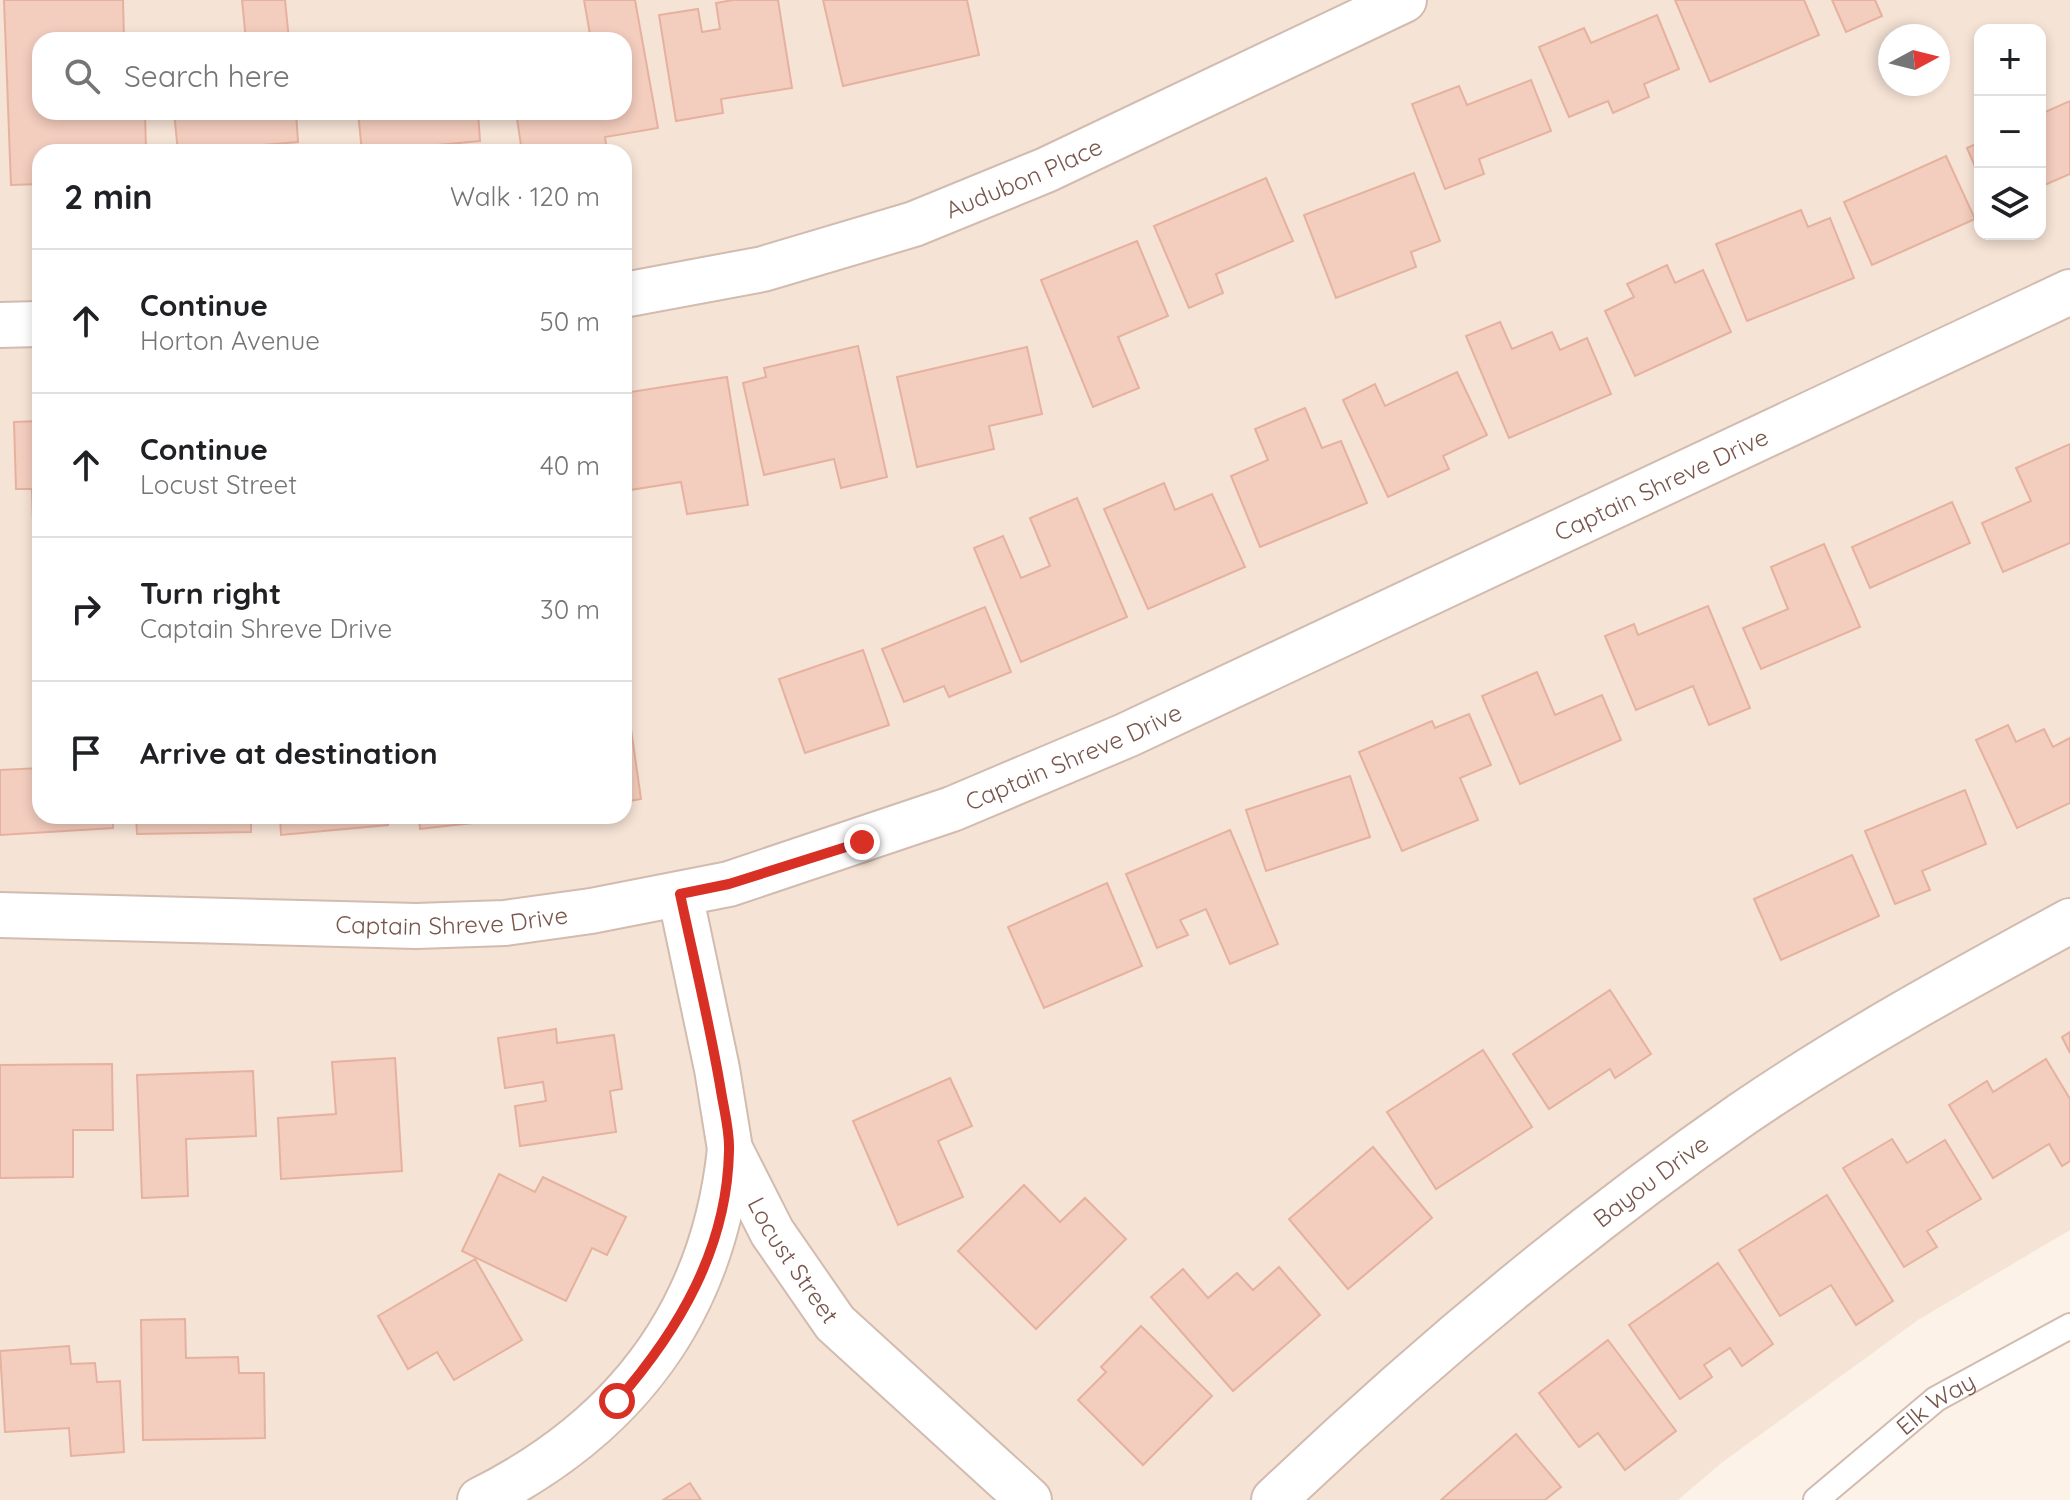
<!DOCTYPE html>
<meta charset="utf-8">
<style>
:root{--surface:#fff;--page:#f2f2f2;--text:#202124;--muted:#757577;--line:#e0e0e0}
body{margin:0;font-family:Quicksand,sans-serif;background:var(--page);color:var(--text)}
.controls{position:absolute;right:24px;top:24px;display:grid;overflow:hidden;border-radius:16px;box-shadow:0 4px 12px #0003}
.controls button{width:72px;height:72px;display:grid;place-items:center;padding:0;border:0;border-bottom:2px solid var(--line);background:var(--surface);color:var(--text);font:40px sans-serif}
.compass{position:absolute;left:1878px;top:24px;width:72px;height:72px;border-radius:50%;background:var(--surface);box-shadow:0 4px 12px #0003;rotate:83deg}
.stop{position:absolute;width:24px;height:24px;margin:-18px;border:6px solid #d93025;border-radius:50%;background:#fff}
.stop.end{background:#d93025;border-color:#fff;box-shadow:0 2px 8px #0008}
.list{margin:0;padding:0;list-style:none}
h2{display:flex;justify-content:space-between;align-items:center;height:104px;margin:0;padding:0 32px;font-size:34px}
h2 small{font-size:26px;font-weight:400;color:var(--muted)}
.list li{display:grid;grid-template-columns:52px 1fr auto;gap:24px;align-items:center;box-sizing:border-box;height:144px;padding:0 32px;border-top:2px solid var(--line)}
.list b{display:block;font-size:30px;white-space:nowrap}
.list p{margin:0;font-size:26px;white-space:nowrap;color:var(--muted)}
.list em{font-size:26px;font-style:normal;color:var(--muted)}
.icon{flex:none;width:44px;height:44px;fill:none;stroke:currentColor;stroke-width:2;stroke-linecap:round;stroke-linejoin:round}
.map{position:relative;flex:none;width:2070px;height:1500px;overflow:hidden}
.search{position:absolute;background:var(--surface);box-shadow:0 4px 12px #0003;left:32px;top:32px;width:600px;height:88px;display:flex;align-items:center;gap:20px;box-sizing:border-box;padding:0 28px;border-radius:24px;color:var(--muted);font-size:30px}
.panel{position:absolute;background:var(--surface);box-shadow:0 4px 12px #0003;left:32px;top:144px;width:600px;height:680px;border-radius:24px}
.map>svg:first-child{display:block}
.residential{fill:#f5e3d5;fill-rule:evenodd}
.building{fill:#f3cdbe;stroke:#e6b19e;stroke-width:2}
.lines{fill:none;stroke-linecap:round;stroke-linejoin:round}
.lane-casing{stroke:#d2bbaf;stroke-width:28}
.street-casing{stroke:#d2bbaf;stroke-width:48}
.lane{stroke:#fff;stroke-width:24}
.street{stroke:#fff;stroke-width:44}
.route{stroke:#d93025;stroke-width:10}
.labels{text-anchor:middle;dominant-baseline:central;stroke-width:6;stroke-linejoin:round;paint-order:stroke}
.street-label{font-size:24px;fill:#78554b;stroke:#fff6ee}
</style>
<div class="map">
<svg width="2070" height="1500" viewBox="0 0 2070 1500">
<rect width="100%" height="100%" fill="#fdf2e7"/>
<path class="residential" d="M0,0H2070V1230L1918,1320L1720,1464L1678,1500H0ZM1980,30H2040V234H1980ZM1890,36H1938V84H1890ZM40,40H624V112H40ZM40,152H624V816H40Z"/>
<g class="building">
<polygon points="4,0 123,0 124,40 40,40 40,112 145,112 146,152 40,152 40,184 11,185"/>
<polygon points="242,0 285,0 289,40 246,40"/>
<polygon points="584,0 635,0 658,128 605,137 607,151 522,152 516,112 624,112 624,40 591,40"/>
<polygon points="733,0 778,0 792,88 721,99 723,113 676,121 659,15 698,9 702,32 720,29 716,3"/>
<polygon points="823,0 967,0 979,55 843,86"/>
<polygon points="1675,0 1804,0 1819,35 1710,82"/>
<polygon points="1832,0 1875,0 1882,16 1846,32"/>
<polygon points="1657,15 1679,69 1644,84 1649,97 1613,113 1608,101 1569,117 1539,47 1584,28 1591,43"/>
<polygon points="1531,80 1551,131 1479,159 1484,174 1445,189 1412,104 1459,86 1467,105"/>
<polygon points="2070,101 2070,174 2040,187 2040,107 2043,113"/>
<polygon points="174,112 296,112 298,142 178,152"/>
<polygon points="358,112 478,112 480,141 362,152"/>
<polygon points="1980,142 1980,178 1967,148"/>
<polygon points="1946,156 1975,219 1872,265 1844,202"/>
<polygon points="1414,173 1440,241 1411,252 1416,267 1336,298 1304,215"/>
<polygon points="1266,178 1293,241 1216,274 1223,293 1189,308 1154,226"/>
<polygon points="1801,210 1808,227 1830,218 1854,278 1747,321 1716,244"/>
<polygon points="1137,241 1168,316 1118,337 1139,388 1093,407 1041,280"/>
<polygon points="1667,265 1675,283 1703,270 1731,332 1635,376 1605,311 1634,297 1627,284"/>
<polygon points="1500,322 1512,349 1552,332 1560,350 1587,338 1611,394 1509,438 1466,336"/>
<polygon points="858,346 887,477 841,488 834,459 764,475 743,383 766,377 764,368"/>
<polygon points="1027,347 1042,414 989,426 994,449 917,467 897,377"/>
<polygon points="1457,372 1487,435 1443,456 1449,469 1388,497 1343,400 1375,384 1385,406"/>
<polygon points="727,377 748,505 687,514 681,482 624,491 624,393"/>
<polygon points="1305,408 1322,448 1341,441 1367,503 1260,547 1231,476 1268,460 1255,429"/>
<polygon points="40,421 40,558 34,558 32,489 16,489 14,422"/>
<polygon points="2070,444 2070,543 2003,572 1982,523 2031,501 2016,468"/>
<polygon points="1164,483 1175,510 1212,494 1245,567 1148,609 1104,509"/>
<polygon points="1077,498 1127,617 1021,662 974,548 1003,536 1021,578 1050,566 1030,518"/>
<polygon points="1952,502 1970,543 1870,588 1852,547"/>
<polygon points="1824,544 1860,627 1761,669 1743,628 1788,609 1771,567"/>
<polygon points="1708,606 1750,708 1709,725 1693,686 1636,710 1605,636 1634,624 1638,635"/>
<polygon points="985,607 1011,672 949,697 944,686 904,702 882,649"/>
<polygon points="863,650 889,725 805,753 779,679"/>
<polygon points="1537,672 1555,715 1602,695 1621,740 1520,784 1482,696"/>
<polygon points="627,701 641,799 624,802 624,702"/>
<polygon points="1469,714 1491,765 1460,778 1478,820 1402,851 1359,752 1432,721 1435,728"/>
<polygon points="2008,725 2016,742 2044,729 2053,747 2070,738 2070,803 2017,828 1976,740"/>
<polygon points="40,768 40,816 113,816 113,828 0,835 0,770"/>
<polygon points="1350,776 1370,837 1266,871 1246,810"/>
<polygon points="1965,790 1986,844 1922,871 1930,890 1895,904 1865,831"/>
<polygon points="136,816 251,816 251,832 137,834"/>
<polygon points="280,816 387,816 388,825 281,835"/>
<polygon points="419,816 471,816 472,823 420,829"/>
<polygon points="1230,830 1278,944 1230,964 1206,909 1180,920 1188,935 1157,948 1126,874"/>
<polygon points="1852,855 1879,916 1781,960 1754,899"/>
<polygon points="1107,883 1142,966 1044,1008 1008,927"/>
<polygon points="1610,990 1651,1054 1615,1078 1610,1069 1549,1109 1513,1054"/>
<polygon points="556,1029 557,1043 614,1035 622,1089 610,1091 616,1132 520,1146 515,1106 546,1101 543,1082 505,1088 498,1038"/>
<polygon points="2070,1032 2070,1053 2062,1037"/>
<polygon points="1483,1050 1532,1127 1436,1189 1387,1112"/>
<polygon points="395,1058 402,1171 281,1179 278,1118 336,1114 332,1062"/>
<polygon points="2046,1059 2070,1099 2070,1161 2062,1166 2049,1144 1993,1178 1949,1105 1987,1081 1993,1092"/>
<polygon points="112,1064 113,1130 73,1130 73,1177 0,1178 0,1065"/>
<polygon points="253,1071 256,1136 186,1139 188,1196 142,1198 137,1075"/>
<polygon points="950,1078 972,1126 938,1141 963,1197 898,1225 853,1121"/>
<polygon points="1892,1139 1907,1163 1945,1140 1981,1199 1927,1231 1937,1247 1904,1267 1843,1168"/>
<polygon points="1373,1147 1432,1218 1348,1289 1289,1219"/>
<polygon points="499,1174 535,1192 543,1177 626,1217 607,1255 592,1248 566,1301 462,1251"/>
<polygon points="1024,1185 1060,1222 1085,1198 1126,1239 1036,1329 958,1251"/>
<polygon points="1827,1195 1893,1301 1856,1325 1831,1285 1780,1316 1739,1250"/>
<polygon points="475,1259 522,1340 454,1380 437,1352 408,1369 378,1316"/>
<polygon points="1718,1263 1773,1344 1742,1366 1730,1348 1704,1365 1712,1377 1680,1399 1629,1325"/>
<polygon points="1279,1267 1320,1315 1233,1391 1151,1297 1183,1269 1208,1298 1237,1273 1253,1290"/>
<polygon points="185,1319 186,1358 238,1357 239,1373 264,1373 265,1438 143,1440 141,1320"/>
<polygon points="1141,1326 1212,1396 1143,1465 1078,1400 1106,1372 1101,1367"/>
<polygon points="1608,1340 1676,1431 1625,1470 1598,1433 1579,1447 1539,1393"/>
<polygon points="69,1346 71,1364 95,1363 97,1382 120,1381 124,1452 71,1456 69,1428 5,1432 0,1351"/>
<polygon points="1516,1434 1561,1487 1545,1500 1441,1500"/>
<polygon points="690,1483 701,1500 663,1500"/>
</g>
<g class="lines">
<defs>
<g id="lane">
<path id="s1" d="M1816,1500L1936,1399L2070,1326"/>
</g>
<g id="street">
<path id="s2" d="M624,295L763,269L914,224L1046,170L1404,0"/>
<polyline points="0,325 40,324"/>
<path id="s3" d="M680,894L717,1069L730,1149L772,1232L835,1323L1029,1500"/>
<path id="s4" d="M0,915L416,926L505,923L591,911L729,884L952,809L1127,735L2070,292"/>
<path d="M480,1500C626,1427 713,1312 730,1149"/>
<path id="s5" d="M1274,1500C1421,1360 1574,1231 1741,1115C1846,1043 1958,982 2070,921"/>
</g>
</defs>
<use href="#lane" class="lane-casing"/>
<use href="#street" class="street-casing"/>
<use href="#lane" class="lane"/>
<use href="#street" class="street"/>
</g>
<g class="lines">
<path class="route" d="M617,1401C679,1330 727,1249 729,1151C730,1132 724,1110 721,1091C710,1025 694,960 680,894L729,884L862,842"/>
</g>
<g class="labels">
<g class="street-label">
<text stroke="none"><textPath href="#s2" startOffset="418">Audubon Place</textPath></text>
<text stroke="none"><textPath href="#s4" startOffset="1748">Captain Shreve Drive</textPath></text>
<text stroke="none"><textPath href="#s4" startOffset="1100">Captain Shreve Drive</textPath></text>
<text stroke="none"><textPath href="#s4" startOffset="452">Captain Shreve Drive</textPath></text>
<text stroke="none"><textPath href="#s5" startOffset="494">Bayou Drive</textPath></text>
<text stroke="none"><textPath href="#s3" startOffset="388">Locust Street</textPath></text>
<text stroke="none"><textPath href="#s1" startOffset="154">Elk Way</textPath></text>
</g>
</g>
</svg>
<div class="controls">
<button>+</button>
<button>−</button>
<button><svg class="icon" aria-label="layers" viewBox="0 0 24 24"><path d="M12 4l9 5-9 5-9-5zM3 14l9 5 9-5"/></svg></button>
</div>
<svg class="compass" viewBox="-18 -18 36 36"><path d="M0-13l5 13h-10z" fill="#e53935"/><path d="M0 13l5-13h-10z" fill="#757577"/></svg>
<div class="stop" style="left:617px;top:1401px"></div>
<div class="stop end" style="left:862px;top:842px"></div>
<div class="search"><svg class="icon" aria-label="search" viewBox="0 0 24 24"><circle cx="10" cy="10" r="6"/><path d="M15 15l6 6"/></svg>Search here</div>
<section class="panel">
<h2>2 min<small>Walk · 120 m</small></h2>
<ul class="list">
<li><svg class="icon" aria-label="ahead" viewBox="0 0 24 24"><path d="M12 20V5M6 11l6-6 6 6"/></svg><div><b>Continue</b><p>Horton Avenue</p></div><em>50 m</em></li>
<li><svg class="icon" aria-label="ahead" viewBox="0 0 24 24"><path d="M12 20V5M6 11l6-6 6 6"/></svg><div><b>Continue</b><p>Locust Street</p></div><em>40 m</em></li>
<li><svg class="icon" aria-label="right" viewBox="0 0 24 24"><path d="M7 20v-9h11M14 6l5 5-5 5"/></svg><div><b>Turn right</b><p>Captain Shreve Drive</p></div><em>30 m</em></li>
<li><svg class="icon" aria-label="arrive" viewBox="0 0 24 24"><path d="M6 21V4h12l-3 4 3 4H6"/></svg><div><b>Arrive at destination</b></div></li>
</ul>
</section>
</div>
